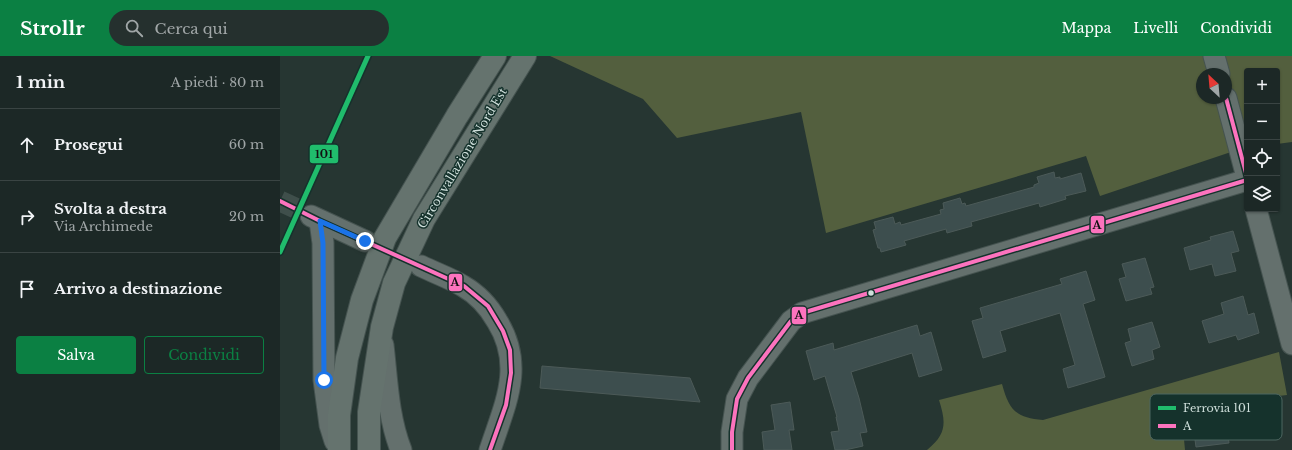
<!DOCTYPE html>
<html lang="it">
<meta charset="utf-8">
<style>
:root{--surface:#1c2826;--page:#25302e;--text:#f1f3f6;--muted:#a0a6a7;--line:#3a4443;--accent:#0b8043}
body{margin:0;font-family:"Libre Baskerville",serif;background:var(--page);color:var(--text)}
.controls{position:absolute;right:12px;top:12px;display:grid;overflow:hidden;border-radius:4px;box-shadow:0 1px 3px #0004}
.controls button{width:36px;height:36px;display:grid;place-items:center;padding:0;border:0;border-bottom:1px solid var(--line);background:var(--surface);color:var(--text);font:20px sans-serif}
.compass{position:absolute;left:916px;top:12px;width:36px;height:36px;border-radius:50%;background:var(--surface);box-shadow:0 1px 3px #0004;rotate:334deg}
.stop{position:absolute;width:12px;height:12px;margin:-9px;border:3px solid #1a73e8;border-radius:50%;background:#fff}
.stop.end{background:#1a73e8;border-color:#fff;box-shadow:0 1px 4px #0008}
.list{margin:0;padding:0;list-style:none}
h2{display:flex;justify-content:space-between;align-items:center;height:52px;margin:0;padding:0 16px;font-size:17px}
h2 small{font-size:13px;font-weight:400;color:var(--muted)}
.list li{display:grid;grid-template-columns:26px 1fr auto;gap:12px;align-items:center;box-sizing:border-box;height:72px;padding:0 16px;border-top:1px solid var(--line)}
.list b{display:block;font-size:15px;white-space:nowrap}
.list p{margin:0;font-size:13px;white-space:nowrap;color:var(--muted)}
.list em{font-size:13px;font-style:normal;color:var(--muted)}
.actions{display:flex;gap:8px;padding:12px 16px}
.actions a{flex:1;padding:9px 0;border:1px solid var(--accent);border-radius:4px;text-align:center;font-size:14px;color:var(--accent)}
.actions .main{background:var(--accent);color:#fff}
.icon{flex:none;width:22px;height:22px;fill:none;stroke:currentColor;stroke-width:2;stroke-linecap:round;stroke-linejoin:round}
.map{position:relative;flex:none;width:1012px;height:394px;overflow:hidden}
header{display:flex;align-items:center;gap:24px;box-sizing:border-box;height:56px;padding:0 20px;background:var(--accent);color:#fff}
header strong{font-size:19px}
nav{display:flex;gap:22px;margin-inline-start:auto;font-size:14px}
.search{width:280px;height:36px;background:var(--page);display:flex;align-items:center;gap:10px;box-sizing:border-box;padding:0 14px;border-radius:22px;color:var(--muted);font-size:15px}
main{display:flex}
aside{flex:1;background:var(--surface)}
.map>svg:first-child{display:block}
.green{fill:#535f3e;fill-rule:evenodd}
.building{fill:#3d4e4e;stroke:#4c5a58}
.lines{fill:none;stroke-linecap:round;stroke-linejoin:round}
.minor-tunnel{stroke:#3f4f4b;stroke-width:21;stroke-dasharray:21 10;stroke-linecap:butt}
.minor-casing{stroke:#455350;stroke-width:23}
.secondary-casing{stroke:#455350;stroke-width:24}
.minor{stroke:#64706d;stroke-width:21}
.secondary{stroke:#65736e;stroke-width:22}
.bus-1-casing{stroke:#15322c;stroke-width:7}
.bus-1{stroke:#fc73be;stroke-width:4}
.rail-1-casing{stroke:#15322c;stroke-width:8}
.rail-1{stroke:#20bc6c;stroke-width:5}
.route{stroke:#1a73e8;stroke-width:5}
.bus-dot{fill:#cfdfdb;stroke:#15322c;stroke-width:1.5}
.labels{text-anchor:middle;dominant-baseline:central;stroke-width:3;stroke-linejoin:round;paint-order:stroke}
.street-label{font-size:12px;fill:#cfdfdb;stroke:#15322c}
.key{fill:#15322c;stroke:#4d6661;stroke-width:1}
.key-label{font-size:11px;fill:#cfdfdb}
.line-badge{stroke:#15322c;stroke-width:1.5}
.pale-badge-label{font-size:11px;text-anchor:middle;font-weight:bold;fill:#111}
</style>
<header>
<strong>Strollr</strong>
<div class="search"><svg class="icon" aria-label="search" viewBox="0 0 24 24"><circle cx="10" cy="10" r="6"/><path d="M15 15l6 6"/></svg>Cerca qui</div>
<nav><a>Mappa</a><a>Livelli</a><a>Condividi</a></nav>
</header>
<main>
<aside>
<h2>1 min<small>A piedi · 80 m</small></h2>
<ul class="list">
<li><svg class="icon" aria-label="ahead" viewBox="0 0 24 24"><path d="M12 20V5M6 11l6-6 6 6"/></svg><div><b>Prosegui</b></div><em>60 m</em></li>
<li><svg class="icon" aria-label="right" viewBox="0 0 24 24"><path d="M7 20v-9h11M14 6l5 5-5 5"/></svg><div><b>Svolta a destra</b><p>Via Archimede</p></div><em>20 m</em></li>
<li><svg class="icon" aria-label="arrive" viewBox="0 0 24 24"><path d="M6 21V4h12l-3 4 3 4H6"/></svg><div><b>Arrivo a destinazione</b></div></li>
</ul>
<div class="actions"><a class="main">Salva</a><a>Condividi</a></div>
</aside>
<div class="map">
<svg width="1012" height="394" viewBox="0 0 1012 394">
<rect width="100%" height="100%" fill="#263632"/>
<g class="green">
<path d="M270,0H1012V86L997,88V15H967V93L948,97L820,140L806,100L546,177L521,56L397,82L363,43ZM922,18H946V42H922Z"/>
<path d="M999,296L1007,339L901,351L905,394H647C667,378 666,366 659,344L722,328C729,354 736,362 763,364Z"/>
</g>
<g class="building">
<polygon points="774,116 775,122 780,121 780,123 801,117 806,135 785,140 786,143 760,151 759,147 691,166 692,170 667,177 666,173 624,185 626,189 601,196 600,192 598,192 593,174 596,173 594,166 613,161 615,168 620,166 621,169 661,158 660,154 664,153 663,147 680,142 682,148 685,147 686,150 754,131 754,129 759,127 757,121"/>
<polygon points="953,175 959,195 951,197 956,215 935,220 932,208 910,214 904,192 931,184 930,181"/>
<polygon points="865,202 874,231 870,232 872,238 846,245 839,223 846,221 842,208"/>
<polygon points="806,215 815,244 803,248 825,321 788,332 783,313 795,309 780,257 720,275 726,295 703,302 692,265 703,262 700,252 782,228 780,223"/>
<polygon points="963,240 968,259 974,257 979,277 958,284 956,279 929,287 922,265 944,258 941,247"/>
<polygon points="872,266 880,291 872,294 874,303 852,310 845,287 851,285 848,273"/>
<polygon points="637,269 640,280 651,276 662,314 639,321 632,297 571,316 579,342 587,376 580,377 583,390 565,394 555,394 551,376 559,375 556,361 557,361 545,320 534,324 526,295 553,287 554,294"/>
<polygon points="262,310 410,322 420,346 260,332"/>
<polygon points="510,346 514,374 509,374 512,394 484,394 482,376 495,374 491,349"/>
<polygon points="946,365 949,387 916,391 913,369"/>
</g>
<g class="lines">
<polyline class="minor-tunnel" points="0,145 28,158"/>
<defs>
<g id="minor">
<polyline points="934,0 939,18"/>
<polyline points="946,42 967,121"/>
<polyline points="976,153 1012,288"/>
<polyline points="31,160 85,185"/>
<polyline points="40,165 43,187 44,324 50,369 55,385"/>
<path d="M141,210C155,217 170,222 183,230C197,238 209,251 217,265C245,310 225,348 210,394"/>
<path d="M103,289C107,324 108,361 121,394"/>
<polyline points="452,394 452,376 457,343 468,322 511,265 522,257 967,124"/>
</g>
<g id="secondary">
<polyline points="59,394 59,359 67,302 82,244 105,182 177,60 215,0"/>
<polyline points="89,394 89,356 102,271 114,227 144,163 245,0"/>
</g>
</defs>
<use href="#minor" class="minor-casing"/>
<use href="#secondary" class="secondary-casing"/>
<use href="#minor" class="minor"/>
<use href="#secondary" class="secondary"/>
<defs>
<g id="bus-1">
<polyline points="946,42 967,121"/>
<polyline points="0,145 40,165 184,230 208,250 223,275 230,294 231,317 226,349 210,394"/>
<polyline points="452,394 452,376 457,343 468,322 511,265 522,257 967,124"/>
</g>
</defs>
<use href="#bus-1" class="bus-1-casing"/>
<use href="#bus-1" class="bus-1"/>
<defs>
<polyline id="rail-1" points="0,196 88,0"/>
</defs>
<use href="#rail-1" class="rail-1-casing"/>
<use href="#rail-1" class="rail-1"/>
</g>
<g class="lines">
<polyline class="route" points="44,324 43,187 40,165 85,185"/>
</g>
<circle class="bus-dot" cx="591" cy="237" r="3.5"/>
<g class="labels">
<g class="street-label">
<text transform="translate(182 102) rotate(-59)">Circonvallazione Nord Est</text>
</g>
</g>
<rect x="870" y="338" width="132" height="46" rx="6" class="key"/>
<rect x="878" y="350" width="18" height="4" fill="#20bc6c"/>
<rect x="878" y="368" width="18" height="4" fill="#fc73be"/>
<g class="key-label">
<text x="903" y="356">Ferrovia 101</text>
<text x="903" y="374">A</text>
</g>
<g class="line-badge">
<rect x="29" y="88" width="30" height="20" rx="4" fill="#20bc6c"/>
<rect x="810" y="159" width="15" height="19" rx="4" fill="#fc73be"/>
<rect x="168" y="217" width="15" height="19" rx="4" fill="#fc73be"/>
<rect x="511" y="250" width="16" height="19" rx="4" fill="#fc73be"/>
</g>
<g class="pale-badge-label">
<text x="44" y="102">101</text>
<text x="817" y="173">A</text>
<text x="175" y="230">A</text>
<text x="519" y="263">A</text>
</g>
</svg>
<div class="controls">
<button>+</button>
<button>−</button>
<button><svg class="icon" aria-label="locate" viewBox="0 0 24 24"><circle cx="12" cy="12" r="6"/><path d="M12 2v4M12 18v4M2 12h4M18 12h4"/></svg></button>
<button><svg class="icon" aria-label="layers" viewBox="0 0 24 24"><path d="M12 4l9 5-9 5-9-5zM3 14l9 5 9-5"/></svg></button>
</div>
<svg class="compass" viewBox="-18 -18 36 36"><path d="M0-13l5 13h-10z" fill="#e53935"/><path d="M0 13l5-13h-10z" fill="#a0a6a7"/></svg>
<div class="stop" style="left:44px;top:324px"></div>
<div class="stop end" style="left:85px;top:185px"></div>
</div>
</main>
